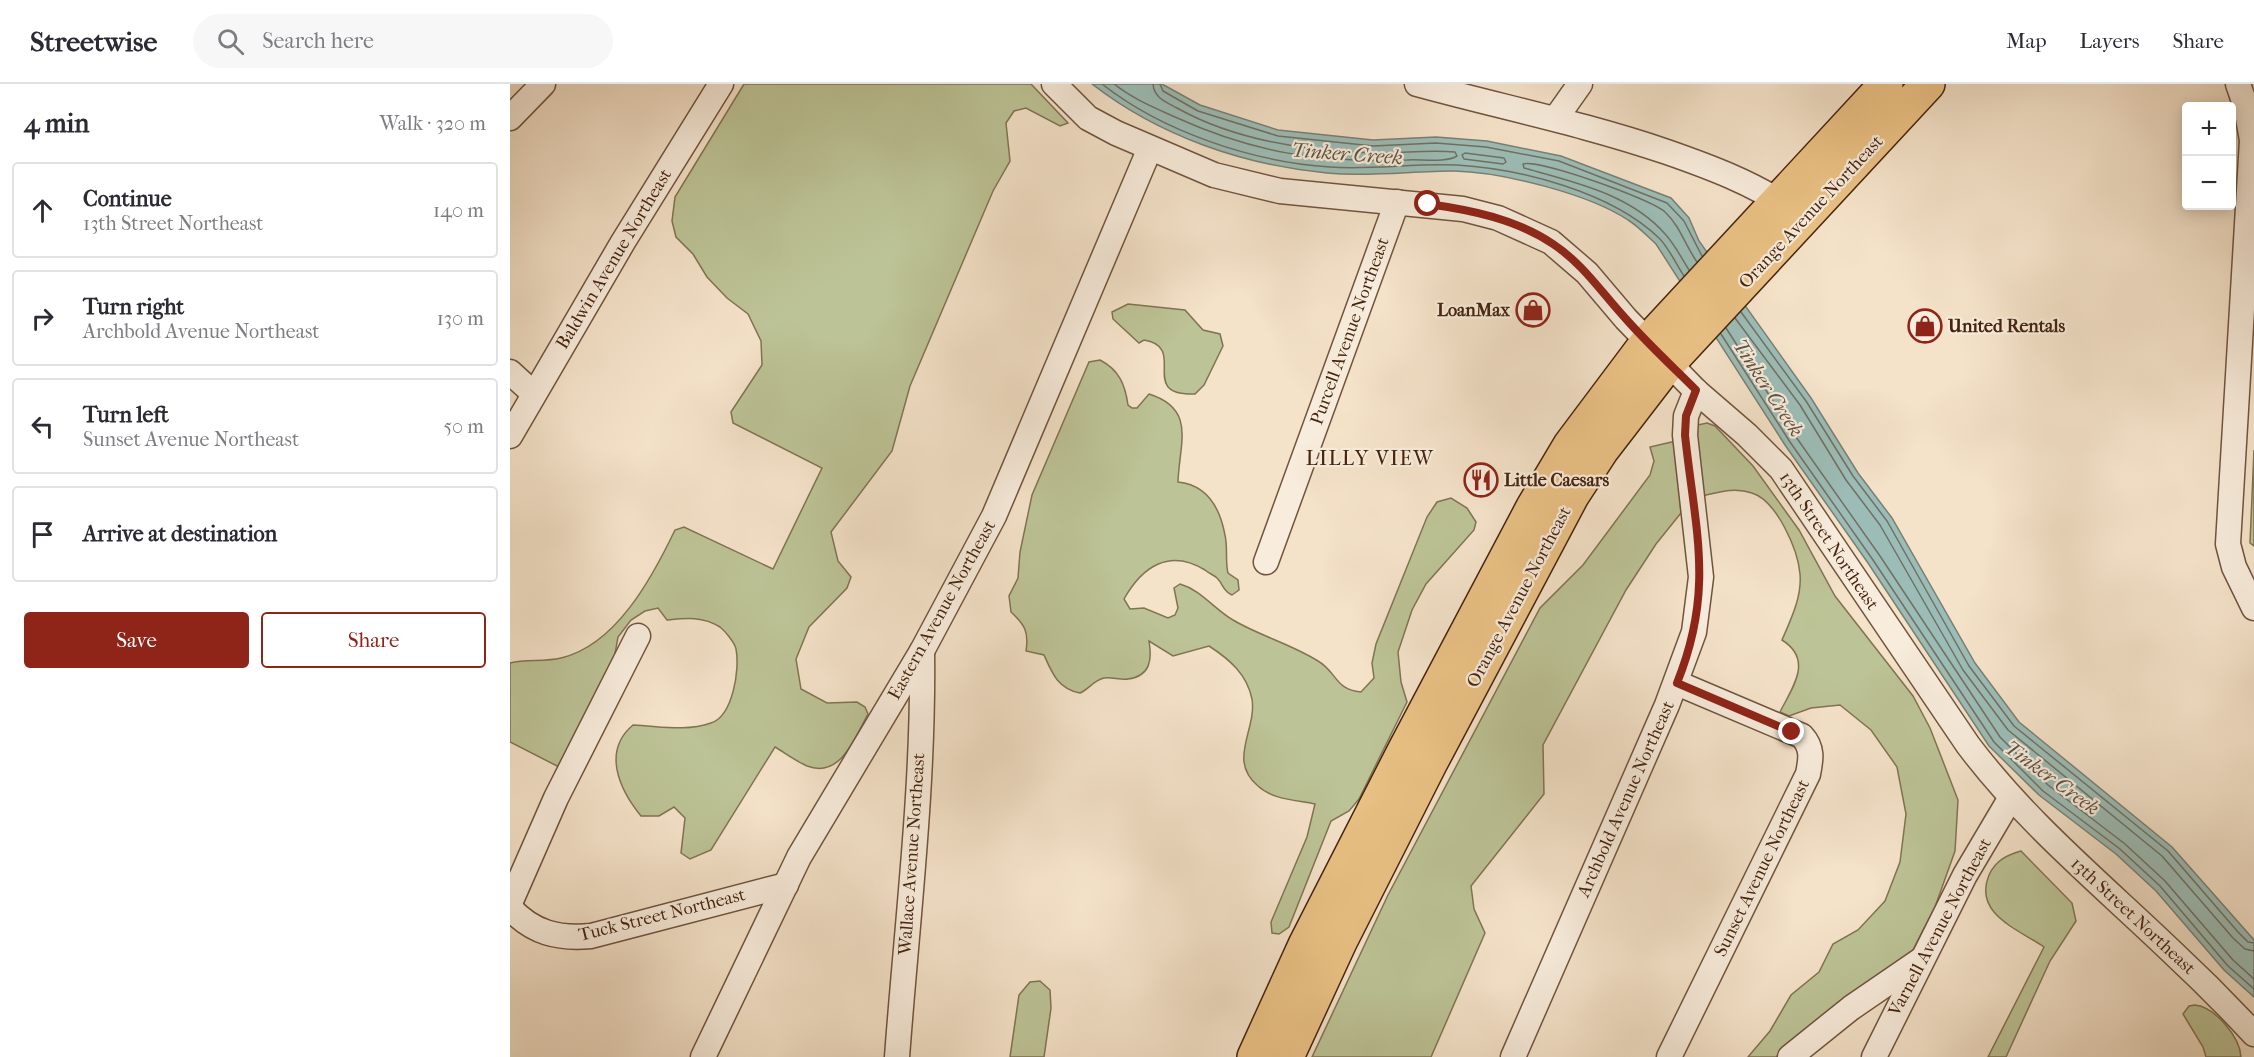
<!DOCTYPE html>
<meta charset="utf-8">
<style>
:root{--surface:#fff;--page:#f7f7f7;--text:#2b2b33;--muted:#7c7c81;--line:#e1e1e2;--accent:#8f2418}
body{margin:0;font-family:"IM FELL French Canon",serif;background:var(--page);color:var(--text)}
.controls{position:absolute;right:18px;top:18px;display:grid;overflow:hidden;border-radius:6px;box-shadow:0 3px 15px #0003}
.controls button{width:54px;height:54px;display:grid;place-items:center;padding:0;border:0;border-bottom:2px solid var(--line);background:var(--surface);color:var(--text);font:30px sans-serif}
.stop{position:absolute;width:18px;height:18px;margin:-14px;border:4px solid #8f2418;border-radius:50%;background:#fff}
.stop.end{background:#8f2418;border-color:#fff;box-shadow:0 2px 6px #0008}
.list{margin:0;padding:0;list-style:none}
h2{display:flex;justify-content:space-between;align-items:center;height:78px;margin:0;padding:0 24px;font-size:26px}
h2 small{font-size:20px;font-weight:400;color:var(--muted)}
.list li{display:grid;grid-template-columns:39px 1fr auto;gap:18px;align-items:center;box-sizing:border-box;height:96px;margin:0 12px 12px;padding:0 12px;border:2px solid var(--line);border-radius:6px}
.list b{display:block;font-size:22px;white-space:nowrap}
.list p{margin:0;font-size:20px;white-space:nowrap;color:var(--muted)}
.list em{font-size:20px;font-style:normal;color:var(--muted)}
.actions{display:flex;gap:12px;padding:18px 24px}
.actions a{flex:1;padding:14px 0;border:2px solid var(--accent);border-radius:6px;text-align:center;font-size:21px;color:var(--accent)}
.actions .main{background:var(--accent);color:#fff}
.icon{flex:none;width:33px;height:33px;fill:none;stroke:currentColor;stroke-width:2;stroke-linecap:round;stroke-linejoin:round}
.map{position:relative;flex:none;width:1744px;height:973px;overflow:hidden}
header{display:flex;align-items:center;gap:36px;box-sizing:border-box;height:84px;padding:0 30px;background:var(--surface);border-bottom:2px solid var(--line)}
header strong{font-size:28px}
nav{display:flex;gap:33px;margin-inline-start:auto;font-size:21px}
.search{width:420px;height:54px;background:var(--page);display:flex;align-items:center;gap:15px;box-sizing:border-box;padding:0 21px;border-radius:33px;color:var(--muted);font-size:22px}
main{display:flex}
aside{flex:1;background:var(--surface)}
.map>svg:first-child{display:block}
.green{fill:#bcc396;stroke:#807452;stroke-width:1.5}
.water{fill:#9cbdb7;stroke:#798074;stroke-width:1.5}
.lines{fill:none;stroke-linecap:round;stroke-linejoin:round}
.shore{stroke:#707063;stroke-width:1.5}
.minor-casing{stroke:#71543e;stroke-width:27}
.highway-casing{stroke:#45240f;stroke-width:36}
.minor{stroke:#f8ecdc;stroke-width:24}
.highway{stroke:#eac184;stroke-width:33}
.route{stroke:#8f2418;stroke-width:8}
.labels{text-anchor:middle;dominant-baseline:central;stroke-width:4.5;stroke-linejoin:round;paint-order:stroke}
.street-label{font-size:18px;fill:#45240f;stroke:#f8ecdc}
.poi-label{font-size:18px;font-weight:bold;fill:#45240f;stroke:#f8ecdc;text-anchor:start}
.water-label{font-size:20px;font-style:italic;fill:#5f5241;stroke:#f8ecdc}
.neighbourhood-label{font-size:20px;letter-spacing:1.5px;fill:#45240f;stroke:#f8ecdc}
</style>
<header>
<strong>Streetwise</strong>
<div class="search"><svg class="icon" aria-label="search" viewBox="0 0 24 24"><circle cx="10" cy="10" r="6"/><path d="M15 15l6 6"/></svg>Search here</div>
<nav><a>Map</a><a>Layers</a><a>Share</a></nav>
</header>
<main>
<aside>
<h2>4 min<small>Walk · 320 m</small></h2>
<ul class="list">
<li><svg class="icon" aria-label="ahead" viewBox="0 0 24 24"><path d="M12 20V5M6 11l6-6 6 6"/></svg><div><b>Continue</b><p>13th Street Northeast</p></div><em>140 m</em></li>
<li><svg class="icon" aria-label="right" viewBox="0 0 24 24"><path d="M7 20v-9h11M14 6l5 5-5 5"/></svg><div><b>Turn right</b><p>Archbold Avenue Northeast</p></div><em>130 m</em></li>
<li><svg class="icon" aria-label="left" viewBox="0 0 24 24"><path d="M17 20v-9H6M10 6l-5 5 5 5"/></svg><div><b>Turn left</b><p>Sunset Avenue Northeast</p></div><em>50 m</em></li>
<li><svg class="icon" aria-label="arrive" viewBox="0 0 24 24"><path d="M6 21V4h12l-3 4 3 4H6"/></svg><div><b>Arrive at destination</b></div></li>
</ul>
<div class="actions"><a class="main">Save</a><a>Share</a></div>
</aside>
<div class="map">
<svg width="1744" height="973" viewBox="0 0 1744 973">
<rect width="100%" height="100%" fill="#f4e2c9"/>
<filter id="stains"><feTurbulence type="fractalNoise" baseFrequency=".00333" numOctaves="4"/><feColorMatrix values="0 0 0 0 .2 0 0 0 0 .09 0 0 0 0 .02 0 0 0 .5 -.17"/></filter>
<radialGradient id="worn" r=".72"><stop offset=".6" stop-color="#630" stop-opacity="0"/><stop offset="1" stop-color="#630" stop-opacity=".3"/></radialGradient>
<g class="green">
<path d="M234,0H521L558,39L550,42L516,24L504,27L496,39L500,77L483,107L400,302L382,367L321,448L328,477L341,493L337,504L299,543L286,575L291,605L317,619L347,618L355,623L358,630C345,653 331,695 297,682C286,677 275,669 265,663L201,766L180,775L171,769L175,734L164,723L149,732H131C109,705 92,667 123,641C150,642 175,648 201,639C223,632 230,585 226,565C225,559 215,547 210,543C193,532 176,534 157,536L148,524L135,527L121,536L108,553L104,575L51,684L0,658V579C16,575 34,578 51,574C106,561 142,494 165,446L174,443L263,485L312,384L223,339L221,328L252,281L251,257L238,230L217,214L197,193L183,170L166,153L162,137L165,113Z"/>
<path d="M618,220L675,226L693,246L710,250L713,262L694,301L685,310C626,312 679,263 634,256L629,259L603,235L602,228Z"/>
<path d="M590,276C609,286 615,300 618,321L622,324H627L639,310C687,325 669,360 668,398C697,401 710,424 715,451C718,464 715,477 718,489L728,496L729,506L722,511C712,506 714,501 707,494C704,491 698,489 695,486C659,464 632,483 614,515L620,525L634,524L658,534L665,531L668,524L664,504L670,500C691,506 704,525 723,536C750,552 781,560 808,577C827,588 825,606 851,608L864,594L862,579L866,560L917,433L927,418L941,414L957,424L966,438L964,446L916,500L902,526L888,568L891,598L897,618L849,715L839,727L821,737L779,843L769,850L762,849L761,838L797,753L805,720C787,716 763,716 748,702C717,676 747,646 742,615C737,590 719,575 699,562L663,572L639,557C642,575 641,592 618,595C610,596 602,593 594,594C584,596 579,605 570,609C548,605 542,589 534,571L516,567C519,548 515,541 501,528L499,512L508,494L510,468L522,411L579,278Z"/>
<path d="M1197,339L1205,342L1243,382L1289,446L1325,512L1403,612L1420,644L1448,716L1445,767L1425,823L1403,866L1332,918L1266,973H1238L1260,947L1281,911L1309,888L1323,860L1348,846L1375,817L1390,778L1396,730L1387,683L1361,646L1330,621L1301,624L1279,632L1270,628C1282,604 1304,576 1272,556C1281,535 1292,513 1290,490C1288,466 1267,417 1242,409C1225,403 1209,408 1192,412L1183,348L1188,341Z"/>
<polygon points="1166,357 1171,429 1146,460 1116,506 1033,661 1034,710 961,802 964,825 975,849 921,973 802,973 878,811 1030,524 1073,481 1140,391 1144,377 1140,363"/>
<polygon points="1744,366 1744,462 1740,459"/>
<path d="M1511,767L1562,819L1566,837L1540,877L1496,973H1478L1534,863C1508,845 1463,830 1479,791C1486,776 1497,771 1511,767Z"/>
<polygon points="530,897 540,906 541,924 534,973 500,973 509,911 520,898"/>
<path d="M1685,921C1705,923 1730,953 1731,973H1696L1693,963L1673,930L1679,922Z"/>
</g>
<path class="water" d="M582,0H652L690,21L768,46L863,56L926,53L977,57L1051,72L1161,114L1179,134L1189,157L1301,314L1348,389L1382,434L1465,579L1509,638L1662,763L1744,856V913L1714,886L1646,807L1606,770L1529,711L1479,662L1358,479L1275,361L1146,160C1137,152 1128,142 1118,136C1079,110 992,88 944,87C902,87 859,93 817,89C733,81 649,52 582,0Z"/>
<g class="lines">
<g class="shore">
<path d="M592,0C653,48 743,78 820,83C862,86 905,79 947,81C1012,85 1101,108 1149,154C1159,164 1166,180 1174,192"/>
<path d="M604,0C623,15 643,23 665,33C744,69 810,79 897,76C911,75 936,79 947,72L945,68C917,65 890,70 862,69C798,67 724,56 667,24C656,18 644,14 643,0"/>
<polyline points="650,0 653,7 688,27 768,52 863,62 926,59 976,63 1049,77 1157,119 1174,137 1192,172"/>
<polygon points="955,69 994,74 996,78 993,80 954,75 952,71"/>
<path d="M1179,186C1172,175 1165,161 1156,151C1121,110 1064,98 1014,84L1013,80C1029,75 1141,115 1155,128C1170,142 1175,161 1187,178"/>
<polyline points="1231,228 1296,317 1343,392 1377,437 1459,582 1504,642 1658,767 1728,848 1738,858 1744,859"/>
<polyline points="1225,234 1290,321 1336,396 1370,441 1453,586 1498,646 1652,772 1723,854 1735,865 1744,867"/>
<polyline points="1216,244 1286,353 1370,472 1490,653 1538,701 1615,760 1655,797 1723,876 1744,895"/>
<polyline points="1211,250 1280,358 1363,476 1484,658 1533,707 1610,765 1650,802 1718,882 1744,905"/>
</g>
<defs>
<g id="minor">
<path d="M544,0L578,34L606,49L704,91L770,107L953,125L988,134L1041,158L1077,189L1116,235L1186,307L1237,351L1271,385L1458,661C1516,738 1590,799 1660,866C1689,893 1717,921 1744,950"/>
<path d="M907,0C991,23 1075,40 1157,68C1200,83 1243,99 1281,125"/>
<polyline points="1728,0 1736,23 1742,56 1718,460 1724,483 1744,524"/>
<polyline points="0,34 33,0"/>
<polyline points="1046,34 1070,0"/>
<polyline points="0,288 23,309"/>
<polyline points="0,352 113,158 211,0"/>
<polyline points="756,478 887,118"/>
<polyline points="0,819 46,714 128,552"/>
<path d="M0,824C23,849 48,855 81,852L276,801"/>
<polyline points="193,973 289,773 412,567 484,432 640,64"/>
<path d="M387,973C397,838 414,702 412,567"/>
<polyline points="1003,973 1157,621 1184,548 1191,493 1175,351 1176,332 1186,307"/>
<path d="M1159,973L1298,690C1301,675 1303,664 1292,652L1167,599"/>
<polyline points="1280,973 1341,924 1411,876"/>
<polyline points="1364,973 1455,791 1500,715"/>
</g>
<g id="highway">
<polyline points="744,973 795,861 894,667 1023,423 1060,361 1138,257 1376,0"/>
<polyline points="777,973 830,858 920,680 1062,412 1092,366 1159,279 1418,0"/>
</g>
</defs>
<use href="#minor" class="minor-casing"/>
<use href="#highway" class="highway-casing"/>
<use href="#minor" class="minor"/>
<use href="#highway" class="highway"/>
</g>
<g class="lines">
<path class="route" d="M918,120C961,126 1006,135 1043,160C1072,179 1092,209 1116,235C1138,260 1163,283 1186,306L1176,332L1175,351C1185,446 1205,505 1167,599L1282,648"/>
</g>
<defs>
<symbol id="shop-ring" viewBox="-11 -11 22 22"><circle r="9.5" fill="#f8ecdc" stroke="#8f2418" stroke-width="1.5"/><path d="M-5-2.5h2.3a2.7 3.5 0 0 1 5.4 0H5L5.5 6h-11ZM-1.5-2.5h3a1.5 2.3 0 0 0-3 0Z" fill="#8f2418"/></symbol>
<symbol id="restaurant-ring" viewBox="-11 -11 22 22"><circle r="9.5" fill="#f8ecdc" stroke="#8f2418" stroke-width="1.5"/><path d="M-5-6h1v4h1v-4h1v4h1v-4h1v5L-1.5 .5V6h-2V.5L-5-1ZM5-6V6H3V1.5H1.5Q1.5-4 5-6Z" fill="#8f2418"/></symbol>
</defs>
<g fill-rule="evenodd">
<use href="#shop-ring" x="1004" y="207" width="38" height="38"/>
<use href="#shop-ring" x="1396" y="223" width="38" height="38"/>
<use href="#restaurant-ring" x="952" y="377" width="38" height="38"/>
</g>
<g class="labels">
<g class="street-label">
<text transform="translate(1301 128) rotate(-47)">Orange Avenue Northeast</text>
<text transform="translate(104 175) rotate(-59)">Baldwin Avenue Northeast</text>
<text transform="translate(840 247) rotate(-70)">Purcell Avenue Northeast</text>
<text transform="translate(1319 457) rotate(56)">13th Street Northeast</text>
<text transform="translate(1009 513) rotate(-62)">Orange Avenue Northeast</text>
<text transform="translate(432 526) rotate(-61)">Eastern Avenue Northeast</text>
<text transform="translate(1116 715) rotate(-66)">Archbold Avenue Northeast</text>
<text transform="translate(402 770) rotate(-86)">Wallace Avenue Northeast</text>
<text transform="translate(1252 784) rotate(-64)">Sunset Avenue Northeast</text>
<text transform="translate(152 831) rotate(-14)">Tuck Street Northeast</text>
<text transform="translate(1623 832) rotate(43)">13th Street Northeast</text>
<text transform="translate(1430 843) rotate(-62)">Varnell Avenue Northeast</text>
</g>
<g class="poi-label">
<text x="1000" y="226" text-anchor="end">LoanMax</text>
<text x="1438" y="242">United Rentals</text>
<text x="994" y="396">Little Caesars</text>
</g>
<g class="water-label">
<text transform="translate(837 70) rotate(4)">Tinker Creek</text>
<text transform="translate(1258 304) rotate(57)">Tinker Creek</text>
<text transform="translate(1542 694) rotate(36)">Tinker Creek</text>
</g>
<g class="neighbourhood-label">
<text x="860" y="374">LILLY VIEW</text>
</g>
</g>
<rect width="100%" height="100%" filter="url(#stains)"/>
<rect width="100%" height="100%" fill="url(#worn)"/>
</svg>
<div class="controls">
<button>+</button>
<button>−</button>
</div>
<div class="stop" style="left:918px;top:120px"></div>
<div class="stop end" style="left:1282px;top:648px"></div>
</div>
</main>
